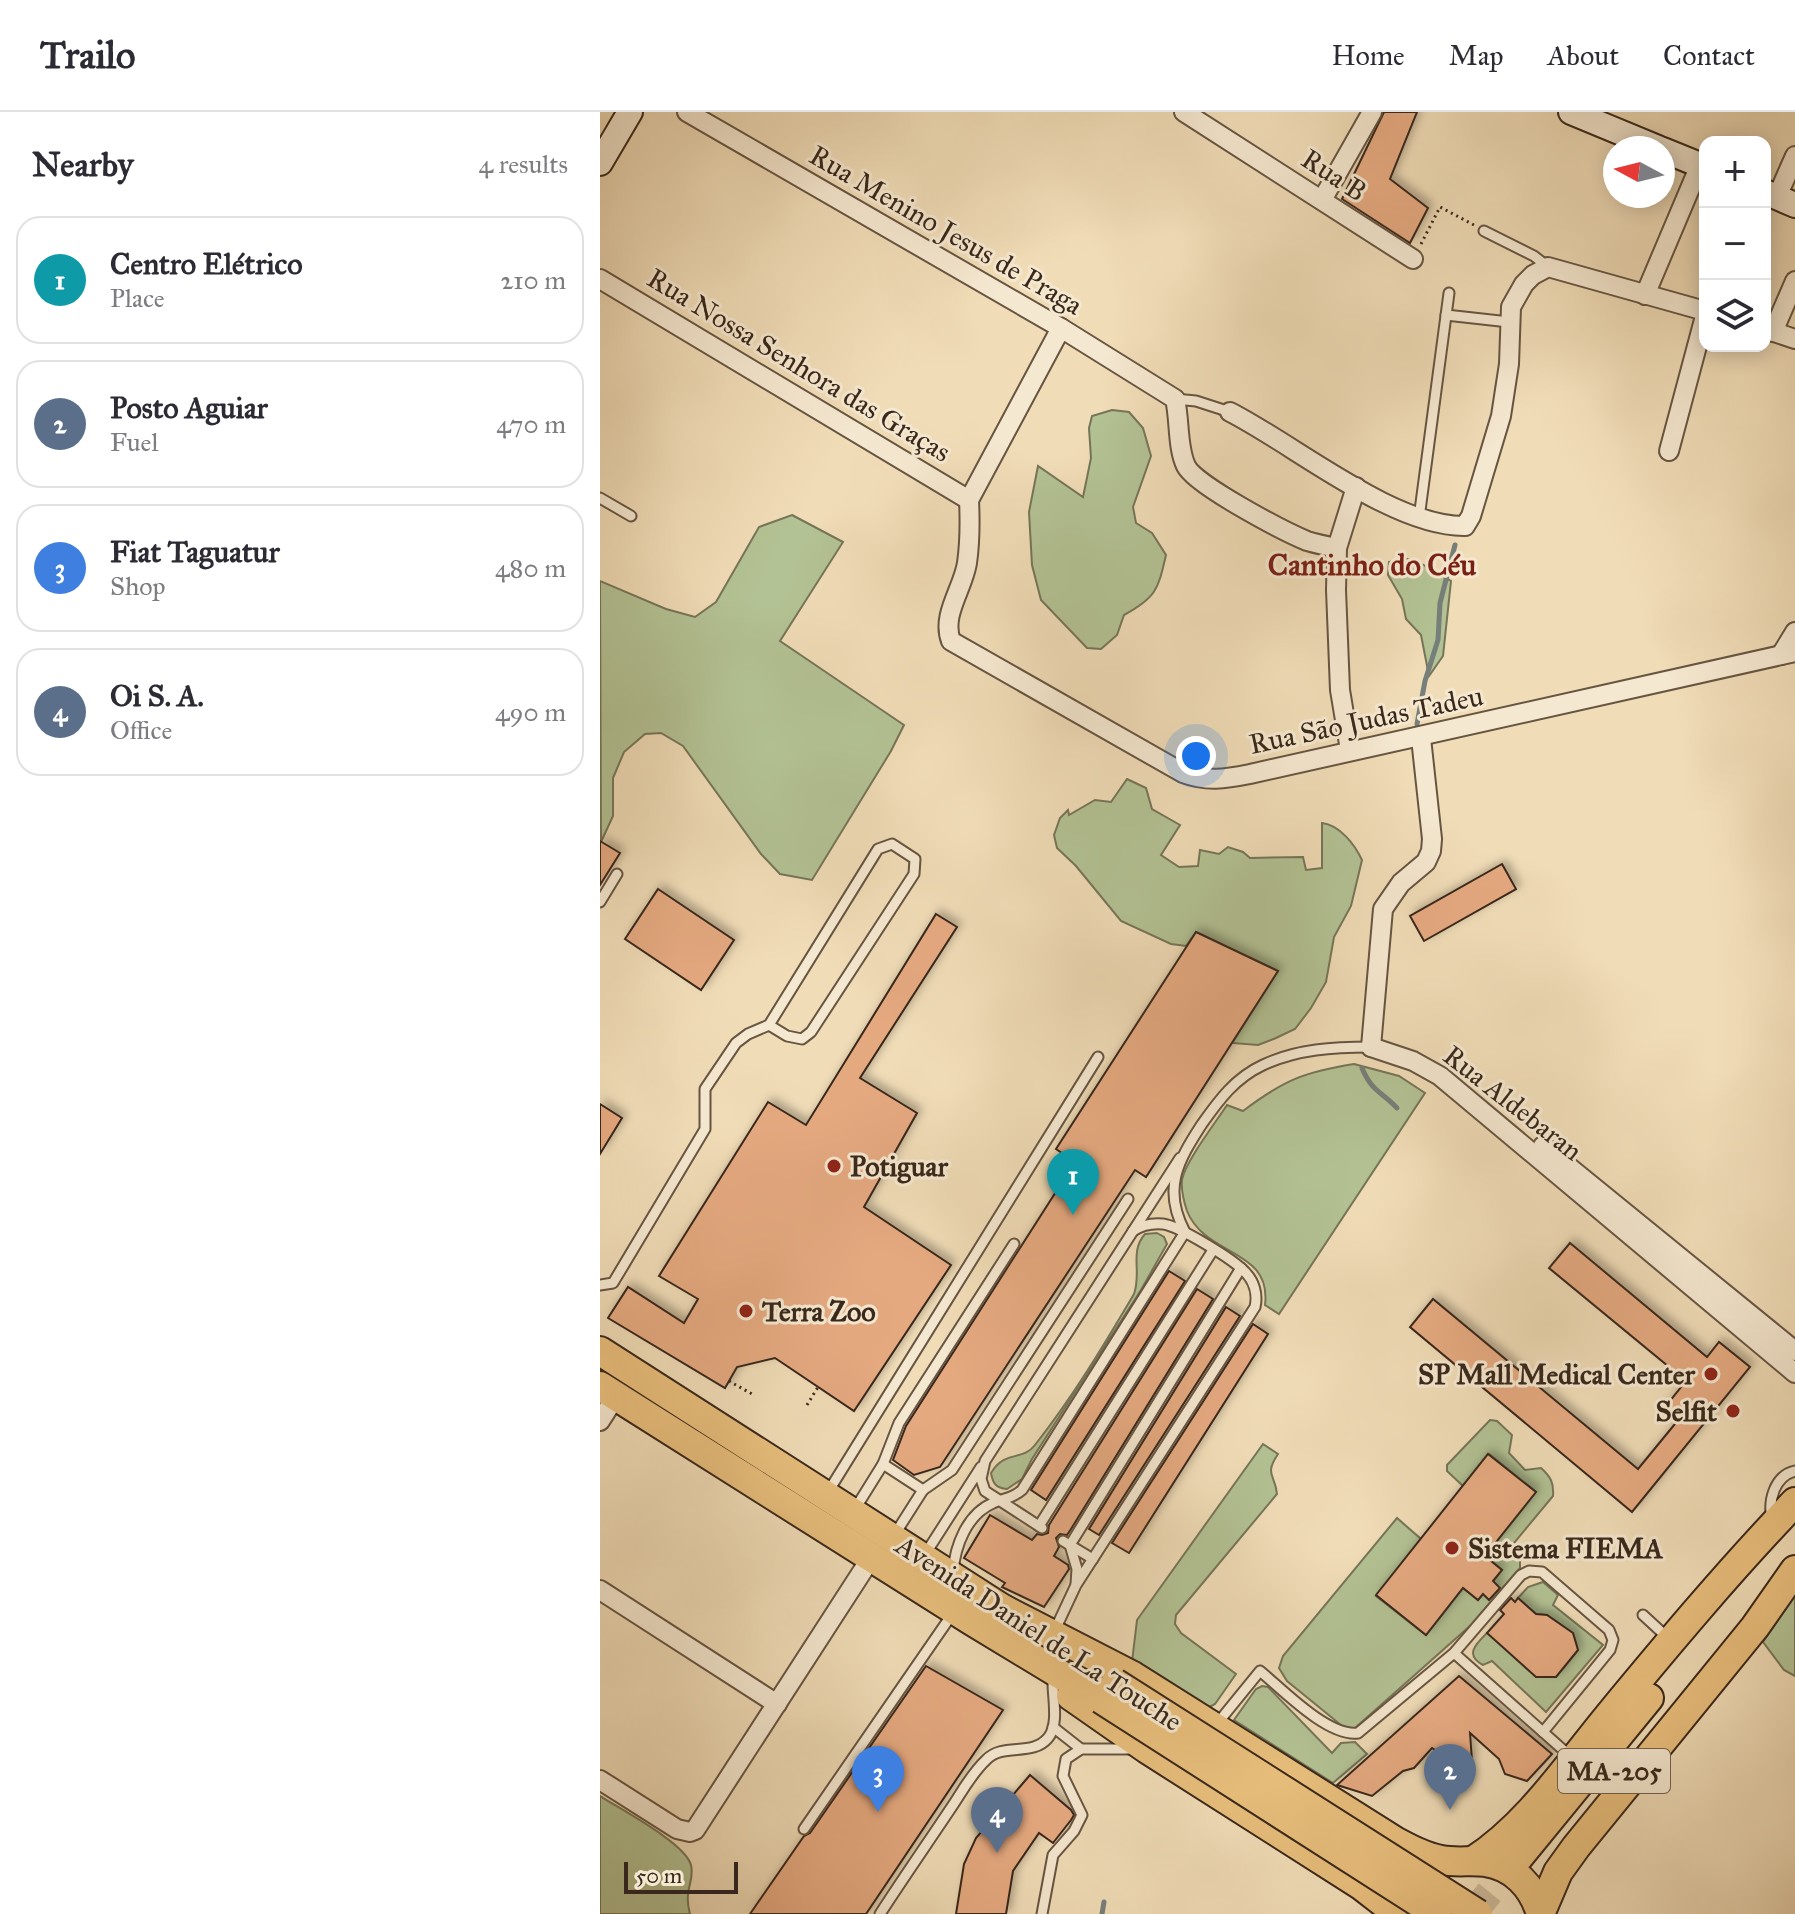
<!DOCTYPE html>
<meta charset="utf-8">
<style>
:root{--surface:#fff;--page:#f2f2f3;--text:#2b2b33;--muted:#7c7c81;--line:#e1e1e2;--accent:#8f2418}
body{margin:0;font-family:"IM FELL Great Primer",serif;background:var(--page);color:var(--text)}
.controls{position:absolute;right:24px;top:24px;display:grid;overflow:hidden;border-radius:16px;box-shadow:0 4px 20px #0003}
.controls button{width:72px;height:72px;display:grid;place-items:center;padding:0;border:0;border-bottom:2px solid var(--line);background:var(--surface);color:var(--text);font:40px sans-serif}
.compass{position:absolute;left:1003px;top:24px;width:72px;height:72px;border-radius:50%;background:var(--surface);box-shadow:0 4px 20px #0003;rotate:277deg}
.scale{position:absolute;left:24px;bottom:20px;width:114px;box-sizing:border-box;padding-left:8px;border:4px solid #39281b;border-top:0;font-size:22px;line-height:28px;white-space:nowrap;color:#39281b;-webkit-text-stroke:6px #f5e8d0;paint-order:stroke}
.you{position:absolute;left:596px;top:644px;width:28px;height:28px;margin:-20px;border:6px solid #fff;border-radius:50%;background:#1a73e8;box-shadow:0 0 0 12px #1a73e833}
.badge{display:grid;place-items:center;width:52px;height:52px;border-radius:50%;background:var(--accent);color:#fff;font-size:26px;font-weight:700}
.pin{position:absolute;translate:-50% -66px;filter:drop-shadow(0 2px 4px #0008)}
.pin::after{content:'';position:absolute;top:42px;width:28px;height:24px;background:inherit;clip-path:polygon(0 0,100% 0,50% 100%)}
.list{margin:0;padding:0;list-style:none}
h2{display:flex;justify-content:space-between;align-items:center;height:104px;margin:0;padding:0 32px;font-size:34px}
h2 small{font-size:26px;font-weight:400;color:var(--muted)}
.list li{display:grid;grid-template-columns:52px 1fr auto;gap:24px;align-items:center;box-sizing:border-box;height:128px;margin:0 16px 16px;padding:0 16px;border:2px solid var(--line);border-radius:24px}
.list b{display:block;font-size:30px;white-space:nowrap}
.list p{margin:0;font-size:26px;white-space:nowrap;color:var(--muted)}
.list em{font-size:26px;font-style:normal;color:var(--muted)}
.icon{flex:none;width:44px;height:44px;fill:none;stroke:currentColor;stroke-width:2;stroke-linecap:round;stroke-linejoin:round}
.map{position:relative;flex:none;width:1195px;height:1802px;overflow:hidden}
header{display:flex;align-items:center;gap:48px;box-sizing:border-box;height:112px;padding:0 40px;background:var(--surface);border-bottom:2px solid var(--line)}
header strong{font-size:38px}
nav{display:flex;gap:44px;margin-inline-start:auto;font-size:28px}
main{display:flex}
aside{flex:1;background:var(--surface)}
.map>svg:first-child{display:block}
.green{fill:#b3c294;stroke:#767558;stroke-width:2}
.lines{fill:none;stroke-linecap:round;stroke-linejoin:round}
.stream{stroke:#777f7a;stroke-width:5}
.building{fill:#e5a980;stroke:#39281b;stroke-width:2;filter:url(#shadow)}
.primary-tunnel{stroke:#cbb898;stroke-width:28;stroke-dasharray:28 14;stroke-linecap:butt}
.lane-casing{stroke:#675542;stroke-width:13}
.street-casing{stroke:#675542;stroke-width:22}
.secondary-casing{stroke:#39281b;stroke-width:28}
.primary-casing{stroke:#39281b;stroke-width:32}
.path{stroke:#39281b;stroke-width:3;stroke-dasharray:2 4;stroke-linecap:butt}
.lane{stroke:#f5e8d0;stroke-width:9}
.street{stroke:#f5e8d0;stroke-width:18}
.secondary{stroke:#f5e8d0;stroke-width:24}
.primary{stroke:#e8be7c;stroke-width:28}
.primary-bridge-casing{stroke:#39281b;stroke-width:32;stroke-linecap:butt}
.primary-bridge{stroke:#e8be7c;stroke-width:28}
.poi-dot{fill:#8f2418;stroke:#f5e8d0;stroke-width:3}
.labels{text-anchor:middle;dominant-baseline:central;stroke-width:6;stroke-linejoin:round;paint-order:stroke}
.shield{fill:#f5e8d0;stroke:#716251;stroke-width:2}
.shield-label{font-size:26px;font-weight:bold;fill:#39281b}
.street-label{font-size:28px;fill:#39281b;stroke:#f5e8d0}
.poi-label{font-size:28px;font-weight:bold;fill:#39281b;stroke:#f5e8d0;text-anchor:start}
.neighbourhood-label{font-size:30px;font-weight:bold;fill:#7a1f14;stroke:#f5e8d0}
</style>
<header>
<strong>Trailo</strong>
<nav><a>Home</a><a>Map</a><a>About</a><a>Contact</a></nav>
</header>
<main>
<aside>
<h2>Nearby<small>4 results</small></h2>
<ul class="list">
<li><span class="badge" style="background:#0f9aa8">1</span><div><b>Centro Elétrico</b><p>Place</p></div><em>210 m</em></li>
<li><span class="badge" style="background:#5c6f8a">2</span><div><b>Posto Aguiar</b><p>Fuel</p></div><em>470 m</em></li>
<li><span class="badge" style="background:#3f7fe0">3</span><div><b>Fiat Taguatur</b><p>Shop</p></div><em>480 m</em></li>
<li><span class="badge" style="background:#5c6f8a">4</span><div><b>Oi S. A.</b><p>Office</p></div><em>490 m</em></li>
</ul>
</aside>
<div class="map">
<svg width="1195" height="1802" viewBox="0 0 1195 1802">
<defs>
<filter id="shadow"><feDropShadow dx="4.5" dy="-4.5" stdDeviation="4" flood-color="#0004"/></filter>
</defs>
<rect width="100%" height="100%" fill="#f0dcb7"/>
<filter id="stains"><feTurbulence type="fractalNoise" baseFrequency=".0025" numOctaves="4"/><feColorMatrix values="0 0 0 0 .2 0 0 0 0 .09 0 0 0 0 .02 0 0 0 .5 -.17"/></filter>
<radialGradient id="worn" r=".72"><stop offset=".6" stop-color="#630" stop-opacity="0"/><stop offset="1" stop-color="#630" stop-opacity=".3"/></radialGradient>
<g class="green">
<path d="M512,298L529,300L543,316L551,344L533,395L536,411L552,421L566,443C558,477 557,485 524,503L517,523L501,537L487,536L441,488L432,453L429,400L438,354L483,385L491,346L489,316L492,304Z"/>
<polygon points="192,403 243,430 180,529 304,613 291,639 212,768 180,762 161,742 83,634 61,621 45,622 24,640 13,666 13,704 1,730 0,469 66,497 95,505 116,490 159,415"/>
<polygon points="804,446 820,451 851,469 843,544 829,564 821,523 806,507 802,487 788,463 789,450"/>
<path d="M527,667L546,676L552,697L580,713L561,743L579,755L598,754L600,738L619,742L628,735L643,740L650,746L703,745L706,758L722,756V711C740,713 755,733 762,748L751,794L734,825L726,870L711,896L695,917L676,926L658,933L632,931L678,859L596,820L586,834L571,832L521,809L476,754L457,736L454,723L460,706L468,698L469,703L495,688L511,690Z"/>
<path d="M754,952L799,964L825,981L679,1202L665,1193C672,1136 606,1146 587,1099C584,1090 581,1078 582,1068C585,1050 616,1010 627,993L643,999C684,968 704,960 754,952Z"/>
<path d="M557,1121L564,1125L567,1132L541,1178L432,1347L422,1367L407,1377C396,1376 393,1372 391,1361C406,1337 422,1350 435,1333C472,1286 504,1233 534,1182C542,1160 529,1140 545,1122Z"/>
<path d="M890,1308L897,1309L912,1323L909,1341L925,1358L941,1356C951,1365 954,1371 953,1384L909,1437L920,1446V1456L871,1513L755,1616L747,1618L687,1569L679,1556L683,1544L797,1406L821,1427L776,1484L826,1523L863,1476L878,1488L902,1458L885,1444L936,1380L889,1342L863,1374L847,1359V1353Z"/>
<path d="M663,1332L678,1342C664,1363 675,1362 677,1382L576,1503L575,1512L581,1521L636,1562L615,1592L604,1598L532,1550L537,1508Z"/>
<path d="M943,1470L958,1483L953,1493L1003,1533L946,1600L892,1549L883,1553C864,1543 876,1532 887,1521L936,1564L956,1565L978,1538L973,1521L947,1503L936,1502L918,1486L928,1475Z"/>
<polygon points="1195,1483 1195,1564 1184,1558 1163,1530"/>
<polygon points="662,1574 668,1575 732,1641 741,1631 755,1630 767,1642 733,1671 634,1608 656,1577"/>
<path d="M0,1684C20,1697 85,1731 91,1753C95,1770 83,1777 90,1802H0Z"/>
</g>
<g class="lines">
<g class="stream">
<polyline points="817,612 825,569 838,528 840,491 855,433"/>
<path d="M762,956C772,980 781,979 797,996"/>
<polyline points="502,1802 504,1790"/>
</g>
</g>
<g class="building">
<polygon points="784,0 817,0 790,67 828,96 810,131 742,87"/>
<polygon points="0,729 20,741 0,773"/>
<polygon points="902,752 916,777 824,829 810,804"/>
<polygon points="58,777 134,828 101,878 25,827"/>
<polygon points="336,802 357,815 260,966 317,1001 264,1095 351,1153 254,1299 175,1246 137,1255 125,1276 8,1206 28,1175 84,1211 98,1187 59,1164 168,990 206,1013"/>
<polygon points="596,820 678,859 546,1065 535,1058 340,1355 314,1363 293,1348 306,1314 475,1050 456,1037"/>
<polygon points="0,992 22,1006 0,1042"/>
<polygon points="970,1131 1107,1245 1119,1230 1150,1255 1032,1400 810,1215 833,1187 1038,1357 1079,1307 1065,1295 1086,1269 949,1156"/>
<polygon points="569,1159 585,1169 446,1388 431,1378"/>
<polygon points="597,1177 613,1187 471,1417 467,1423 460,1422 456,1426 459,1435 454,1444 468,1453 469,1457 444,1495 402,1475 405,1471 364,1446 390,1403 432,1428 437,1422 442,1423 448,1421 449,1413"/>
<polygon points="626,1195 640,1204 499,1423 489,1417"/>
<polygon points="653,1212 668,1222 529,1441 512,1431"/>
<polygon points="888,1342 936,1380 885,1444 902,1458 893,1469 900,1476 889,1488 883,1482 878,1488 863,1476 826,1523 776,1483"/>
<polygon points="911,1486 915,1490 918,1486 936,1502 947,1503 973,1521 978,1538 956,1565 936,1565 887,1521 904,1502 900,1498"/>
<polygon points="326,1554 403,1598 266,1802 150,1802 204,1724 210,1721"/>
<polygon points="859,1564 952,1642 927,1669 905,1662 899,1647 870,1621 872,1649 851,1648 832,1636 814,1656 803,1659 772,1684 737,1673"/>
<polygon points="430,1663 471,1698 474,1703 471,1708 453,1731 439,1721 413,1759 406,1802 356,1802 364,1752 376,1726"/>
</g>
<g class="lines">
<polyline class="primary-tunnel" points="872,1802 918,1746"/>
<defs>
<g id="lane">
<polyline points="884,119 934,144 948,155"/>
<polyline points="846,203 909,210"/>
<polyline points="575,287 596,289 630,300"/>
<polyline points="0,386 31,404"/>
<polyline points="819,406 849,181"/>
<polyline points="0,790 17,762"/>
<path d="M585,1120C562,1077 578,1049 602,1012C619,988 635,966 663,953C697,937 734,935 771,935"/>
<polyline points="0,1173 13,1171 105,1017 105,977 136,931 148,922 169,913 278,737 292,732 315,747 314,762 211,920 202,927 187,924 169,913"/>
<polyline points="283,1352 299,1311 414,1132"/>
<polyline points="323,1378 352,1358 528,1087"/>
<polyline points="228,1380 498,945"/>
<polyline points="255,1397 283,1352 323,1378 295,1422"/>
<path d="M1172,1408C1168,1389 1174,1364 1195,1359"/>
<polyline points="439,1414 613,1138"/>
<polyline points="442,1416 385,1379 381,1367 385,1349 580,1046"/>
<polyline points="463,1429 493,1447"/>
<polyline points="470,1433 641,1156"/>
<polyline points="470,1433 477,1457 476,1472"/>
<polyline points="324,1444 381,1355"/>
<path d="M353,1460C355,1434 367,1402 393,1391C404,1386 412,1387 422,1378L585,1120"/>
<polyline points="1043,1503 1068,1526"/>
<path d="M454,1520L476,1473L655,1195C658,1182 654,1169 645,1160C633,1147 579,1114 563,1112C552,1111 542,1113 533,1119"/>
<path d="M616,1613L660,1559C683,1578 728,1625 758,1621L854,1541L921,1463L929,1459L942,1460L1009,1518L1013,1528L1010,1538L943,1620L854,1541"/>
<polyline points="453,1615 481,1637"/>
<polyline points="943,1620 970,1644"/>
<polyline points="204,1717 353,1501"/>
<path d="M280,1802C304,1765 329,1729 353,1693C363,1678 372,1661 386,1648C403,1630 432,1645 448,1626C459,1613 453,1587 453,1571"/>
<polyline points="442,1802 453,1743 474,1719 482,1703 463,1664 466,1647 481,1637 532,1637"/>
</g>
<g id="street">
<path d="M87,0L461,216L575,287C580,308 577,335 586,354C595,373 685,420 707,429C717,432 727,434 737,436"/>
<polyline points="584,0 813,147"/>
<polyline points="1177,85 1195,44"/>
<polyline points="722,88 772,0"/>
<polyline points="0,167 369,388"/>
<polyline points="1045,183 1100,53"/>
<polyline points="1165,217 1195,227"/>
<polyline points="1173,220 1195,169"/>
<path d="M630,300C695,333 793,415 865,414L871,404L901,304L909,252L911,195L924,172L933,163L948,155L1105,199"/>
<polyline points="1069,339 1105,204"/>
<path d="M369,388C370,409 370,430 367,451C363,477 341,503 351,529L583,661C607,670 625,667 650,662L1195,540"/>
<polyline points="369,388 461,216"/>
<polyline points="1181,543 1195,520"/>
<polyline points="750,638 740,578 736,478 737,436 756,375"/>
<polyline points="771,935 813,949 840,964 1195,1261"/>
<polyline points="771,935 783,797 801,771 826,750 831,739 832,727 821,626"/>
<polyline points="943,1034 1195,1239"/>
<polyline points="0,1309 16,1284"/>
<polyline points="0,1478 177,1592"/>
<polyline points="0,1668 77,1717 90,1720 95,1718 271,1446"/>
</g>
<g id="secondary">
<polyline points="971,0 1058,36"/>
<polyline points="1063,38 1105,55"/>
<polyline points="0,51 30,0"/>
<polyline points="1165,80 1195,93"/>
</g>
<g id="primary">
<polyline points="0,1239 417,1506"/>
<polyline points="0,1274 372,1509 501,1587"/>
<path d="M403,1497L533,1564L795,1729C810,1737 825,1745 841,1748C856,1751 871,1748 885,1750C914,1754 933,1775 941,1802"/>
<polyline points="471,1584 547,1637 762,1774 798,1802"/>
<polyline points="918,1746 1049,1586"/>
<path d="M873,1749C927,1714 966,1656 1006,1607C1067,1533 1128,1460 1195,1390"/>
<polyline points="941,1800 958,1760 976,1735 1155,1515 1195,1458"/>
</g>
</defs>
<use href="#lane" class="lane-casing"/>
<use href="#street" class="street-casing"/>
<use href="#secondary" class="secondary-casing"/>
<use href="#primary" class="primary-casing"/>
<g class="path">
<polyline points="821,132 840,95 874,113"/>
<polyline points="129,1269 152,1282"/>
<polyline points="207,1293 218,1275"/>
</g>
<use href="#lane" class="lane"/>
<use href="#street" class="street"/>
<use href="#secondary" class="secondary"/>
<use href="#primary" class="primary"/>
<defs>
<g id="primary-bridge">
<polyline points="515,1571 878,1802"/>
<polyline points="501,1587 837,1802"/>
</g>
</defs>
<use href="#primary-bridge" class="primary-bridge-casing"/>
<use href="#primary-bridge" class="primary-bridge"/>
</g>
<g class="poi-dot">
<circle cx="234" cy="1054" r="8"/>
<circle cx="146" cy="1199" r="8"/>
<circle cx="1111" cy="1262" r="8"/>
<circle cx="1133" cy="1299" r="8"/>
<circle cx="852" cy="1436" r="8"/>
</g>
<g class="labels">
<rect class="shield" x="958" y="1637" width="112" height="44" rx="6"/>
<g class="shield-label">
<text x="1014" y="1659">MA-205</text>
</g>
<g class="street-label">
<text transform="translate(734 63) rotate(33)">Rua B</text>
<text transform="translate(346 118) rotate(30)">Rua Menino Jesus de Praga</text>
<text transform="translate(199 253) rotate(31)">Rua Nossa Senhora das Graças</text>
<text transform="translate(766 608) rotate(-12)">Rua São Judas Tadeu</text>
<text transform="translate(913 991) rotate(38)">Rua Aldebaran</text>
<text transform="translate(439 1521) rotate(33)">Avenida Daniel de La Touche</text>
</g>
<g class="poi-label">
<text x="250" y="1054">Potiguar</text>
<text x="162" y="1199">Terra Zoo</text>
<text x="1095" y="1262" text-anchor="end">SP Mall Medical Center</text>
<text x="1117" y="1299" text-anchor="end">Selfit</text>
<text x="868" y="1436">Sistema FIEMA</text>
</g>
<g class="neighbourhood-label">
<text x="772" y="453">Cantinho do Céu</text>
</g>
</g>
<rect width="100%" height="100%" filter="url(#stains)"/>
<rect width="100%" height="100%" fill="url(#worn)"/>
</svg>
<div class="controls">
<button>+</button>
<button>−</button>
<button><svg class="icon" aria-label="layers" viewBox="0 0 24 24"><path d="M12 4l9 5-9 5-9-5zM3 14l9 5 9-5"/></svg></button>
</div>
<svg class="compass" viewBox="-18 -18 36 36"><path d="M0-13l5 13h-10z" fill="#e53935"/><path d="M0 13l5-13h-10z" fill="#7c7c81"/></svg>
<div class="scale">50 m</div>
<div class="you"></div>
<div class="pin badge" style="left:473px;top:1103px;background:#0f9aa8">1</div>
<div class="pin badge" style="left:850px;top:1698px;background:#5c6f8a">2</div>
<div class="pin badge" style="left:278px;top:1700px;background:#3f7fe0">3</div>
<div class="pin badge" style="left:397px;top:1741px;background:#5c6f8a">4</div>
</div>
</main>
